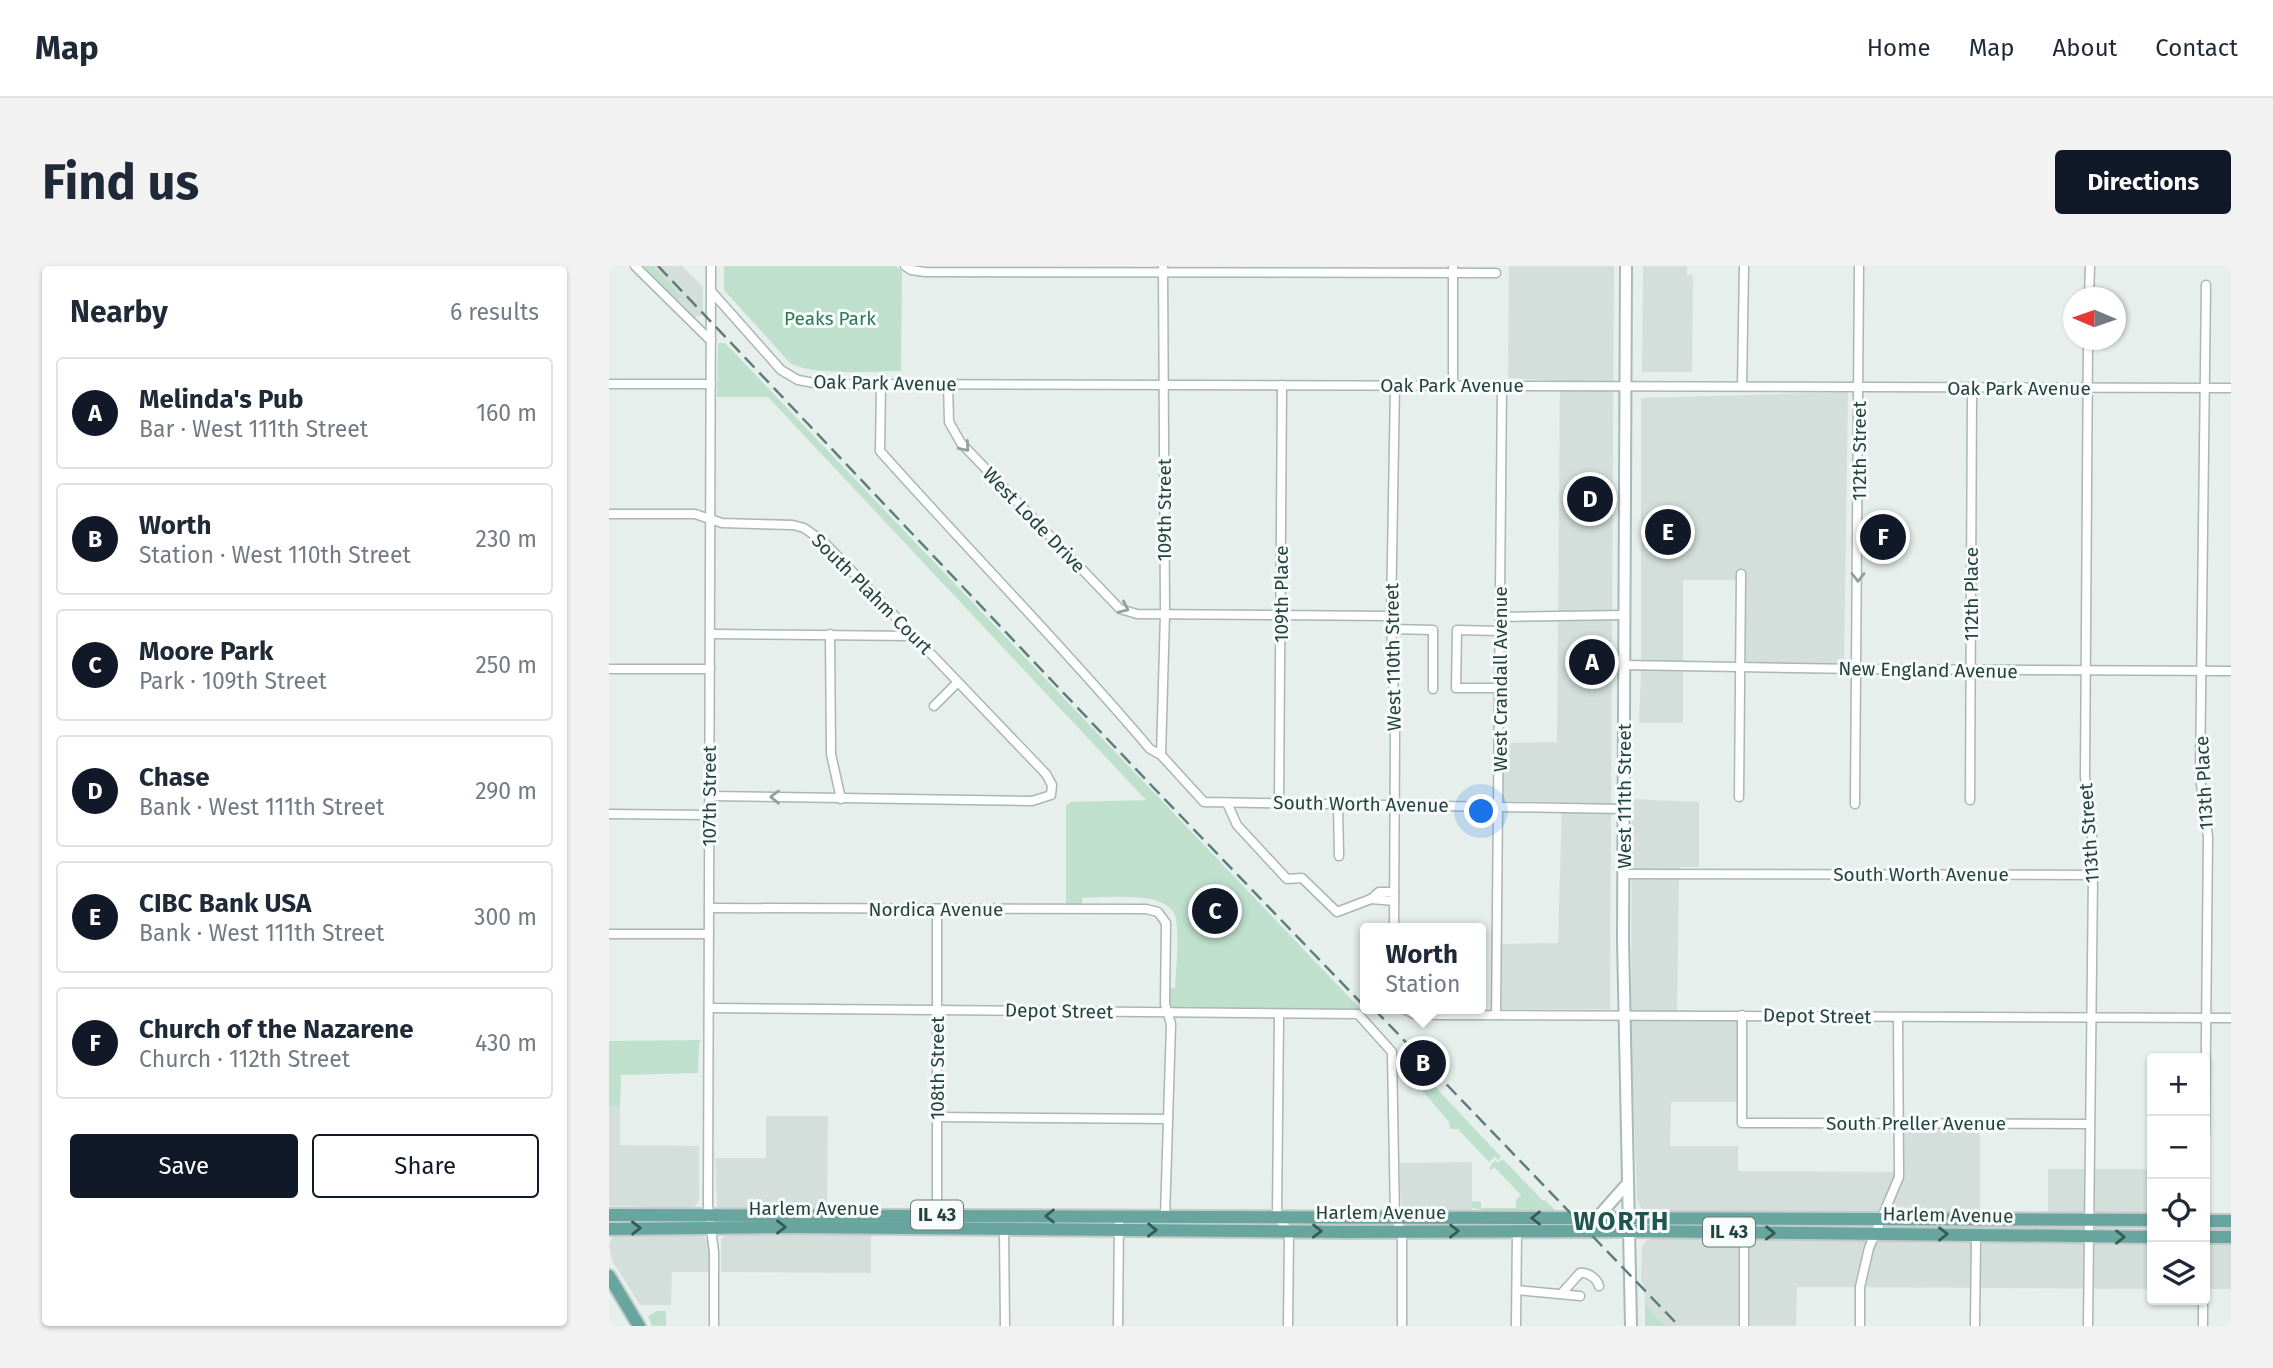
<!DOCTYPE html>
<meta charset="utf-8">
<style>
:root{--surface:#fff;--page:#f2f2f3;--text:#1f2937;--muted:#747a83;--line:#e0e1e3;--accent:#111827}
body{margin:0;font-family:"Fira Sans",sans-serif;background:var(--page);color:var(--text)}
.controls{position:absolute;right:21px;bottom:21px;display:grid;overflow:hidden;border-radius:7px;box-shadow:0 2px 5px #0004}
.controls button{width:63px;height:63px;display:grid;place-items:center;padding:0;border:0;border-bottom:2px solid var(--line);background:var(--surface);color:var(--text);font:35px sans-serif}
.compass{position:absolute;left:1454px;top:21px;width:63px;height:63px;border-radius:50%;background:var(--surface);box-shadow:0 2px 5px #0004;rotate:272deg}
.you{position:absolute;left:873px;top:546px;width:24px;height:24px;margin:-18px;border:5px solid #fff;border-radius:50%;background:#1a73e8;box-shadow:0 0 0 10px #1a73e833}
.badge{display:grid;place-items:center;width:46px;height:46px;border-radius:50%;background:var(--accent);color:#fff;font-size:23px;font-weight:700}
.pin{position:absolute;translate:-50% -50%;border:4px solid #fff;box-shadow:0 2px 7px #0006}
.popup{position:absolute;left:751px;top:657px;width:126px;height:91px;box-sizing:border-box;display:grid;place-content:center;border-radius:7px;background:var(--surface);filter:drop-shadow(0 2px 5px #0005);font-size:23px;white-space:nowrap;color:var(--muted)}
.popup b{font-size:26px;color:var(--text)}
.popup::after{content:'';position:absolute;left:50%;top:100%;margin-left:-14px;border:14px solid transparent;border-top-color:var(--surface)}
.list{margin:0;padding:0;list-style:none}
h2{display:flex;justify-content:space-between;align-items:center;height:91px;margin:0;padding:0 28px;font-size:30px}
h2 small{font-size:23px;font-weight:400;color:var(--muted)}
.list li{display:grid;grid-template-columns:46px 1fr auto;gap:21px;align-items:center;box-sizing:border-box;height:112px;margin:0 14px 14px;padding:0 14px;border:2px solid var(--line);border-radius:7px}
.list b{display:block;font-size:26px;white-space:nowrap}
.list p{margin:0;font-size:23px;white-space:nowrap;color:var(--muted)}
.list em{font-size:23px;font-style:normal;color:var(--muted)}
.actions{display:flex;gap:14px;padding:21px 28px}
.actions a{flex:1;padding:16px 0;border:2px solid var(--accent);border-radius:7px;text-align:center;font-size:24px;color:var(--accent)}
.actions .main{background:var(--accent);color:#fff}
.icon{flex:none;width:38px;height:38px;fill:none;stroke:currentColor;stroke-width:2;stroke-linecap:round;stroke-linejoin:round}
.map{position:relative;flex:none;width:1622px;height:1060px;overflow:hidden;border-radius:7px}
header{display:flex;align-items:center;gap:42px;box-sizing:border-box;height:98px;padding:0 35px;background:var(--surface);border-bottom:2px solid var(--line)}
header strong{font-size:33px}
nav{display:flex;gap:38px;margin-inline-start:auto;font-size:24px}
.intro{display:flex;align-items:center;justify-content:space-between;box-sizing:border-box;height:168px;padding:0 42px}
h1{margin:0;font-size:49px}
.button{padding:18px 32px;border-radius:7px;background:var(--accent);color:#fff;font-size:24px;font-weight:700}
main{display:flex;gap:42px;padding:0 42px}
aside{flex:1;background:var(--surface);border-radius:7px;box-shadow:0 2px 5px #0004}
.map>svg:first-child{display:block}
.built{fill:#d4dfdc}
.green{fill:#bfe0cd}
.lines{fill:none;stroke-linecap:round;stroke-linejoin:round}
.minor-casing{stroke:#a8b8b5;stroke-width:11}
.secondary-casing{stroke:#a4bbb7;stroke-width:14}
.primary-casing{stroke:#c2cac9;stroke-width:16}
.minor{stroke:#fff;stroke-width:8}
.secondary{stroke:#fff;stroke-width:10}
.primary{stroke:#69a59f;stroke-width:12}
.rail{stroke:#5f7d7a;stroke-width:2.5;stroke-dasharray:14 7;stroke-linecap:butt}
.oneway{stroke:#92a09f}
.oneway2{stroke:#355b57}
.labels{text-anchor:middle;dominant-baseline:central;stroke-width:6;stroke-linejoin:round;paint-order:stroke}
.shield{fill:#f7fbf9;stroke:#637a77;stroke-width:2}
.shield-label{font-size:18px;font-weight:bold;fill:#24423f}
.park-label{font-size:19px;fill:#2c7a57;stroke:#f7fbf9}
.street-label{font-size:19px;fill:#24423f;stroke:#f7fbf9}
.district-label{font-size:26px;font-weight:bold;letter-spacing:2px;fill:#1f5550;stroke:#f7fbf9}
</style>
<header>
<strong>Map</strong>
<nav><a>Home</a><a>Map</a><a>About</a><a>Contact</a></nav>
</header>
<div class="intro"><h1>Find us</h1><a class="button">Directions</a></div>
<main>
<aside>
<h2>Nearby<small>6 results</small></h2>
<ul class="list">
<li><span class="badge">A</span><div><b>Melinda's Pub</b><p>Bar · West 111th Street</p></div><em>160 m</em></li>
<li><span class="badge">B</span><div><b>Worth</b><p>Station · West 110th Street</p></div><em>230 m</em></li>
<li><span class="badge">C</span><div><b>Moore Park</b><p>Park · 109th Street</p></div><em>250 m</em></li>
<li><span class="badge">D</span><div><b>Chase</b><p>Bank · West 111th Street</p></div><em>290 m</em></li>
<li><span class="badge">E</span><div><b>CIBC Bank USA</b><p>Bank · West 111th Street</p></div><em>300 m</em></li>
<li><span class="badge">F</span><div><b>Church of the Nazarene</b><p>Church · 112th Street</p></div><em>430 m</em></li>
</ul>
<div class="actions"><a class="main">Save</a><a>Share</a></div>
</aside>
<div class="map">
<svg width="1622" height="1060" viewBox="0 0 1622 1060">
<rect width="100%" height="100%" fill="#e6efec"/>
<g class="built">
<polygon points="44,0 73,0 94,21 94,49 84,52 67,36 71,30"/>
<polygon points="900,0 1005,0 1001,743 893,743 893,678 949,677 953,536 893,535 894,477 948,476 951,115 899,112"/>
<polygon points="1034,0 1078,0 1078,9 1084,9 1083,106 1033,106"/>
<polygon points="1239,126 1235,400 1129,398 1130,314 1074,314 1074,457 1030,457 1032,406 1032,132"/>
<polygon points="1023,533 1090,536 1090,601 1071,601 1070,608 1068,753 1129,753 1128,836 1062,836 1061,880 1129,880 1129,905 1295,906 1294,860 1371,862 1371,949 1037,947 1033,944 1028,933 1022,767"/>
<polygon points="11,840 11,879 90,880 90,934 86,941 82,942 0,940 0,841"/>
<polygon points="157,850 219,850 218,944 112,943 108,940 106,892 157,892"/>
<polygon points="863,896 863,947 801,947 793,942 791,925 791,897"/>
<polygon points="1439,903 1543,903 1543,952 1439,950"/>
<polygon points="89,967 94,969 101,979 102,1006 63,1006 62,1039 31,1039 4,996 0,979 4,970 8,968"/>
<polygon points="120,967 262,968 262,1007 112,1006 112,973"/>
<polygon points="1047,972 1543,974 1543,1023 1188,1021 1187,1060 1056,1060 1036,1038 1035,1020 1032,1016 1033,981 1038,974"/>
<polygon points="1596,974 1622,975 1622,1023 1596,1023"/>
</g>
<g class="green">
<polygon points="32,0 44,0 72,30 67,36"/>
<path d="M115,0H287L293,5L292,105C265,105 203,110 181,97L115,24Z"/>
<path d="M109,77H116L761,753L754,748L740,744L564,742L560,737V723L566,722C567,704 571,666 566,650C558,624 495,632 473,632V639L457,638V539L462,536L537,534L159,131H108Z"/>
<polygon points="92,774 90,777 89,807 12,809 11,840 0,841 0,775"/>
<polygon points="800,809 808,809 811,812 815,809 892,891 889,894 886,891 880,896 849,863 841,863 840,856"/>
<polygon points="894,893 934,935 936,934 947,945 889,946 863,942 863,935 872,936 872,942 907,942 907,934 912,929 885,901 882,904 880,902 886,894 889,897"/>
<polygon points="1036,1038 1056,1060 1036,1060"/>
<polygon points="48,1045 57,1045 57,1060 43,1060 39,1050"/>
</g>
<g class="lines">
<defs>
<g id="minor">
<polyline points="26,0 102,75"/>
<polyline points="102,0 99,939 105,986 105,1060"/>
<polyline points="296,0 302,4 316,6 887,7"/>
<polyline points="102,25 172,104 189,114 211,118 1622,122"/>
<polyline points="1480,32 1481,0"/>
<polyline points="1479,74 1476,511 1483,565 1484,609 1479,1060"/>
<polyline points="0,118 102,118"/>
<path d="M272,118L271,185C360,285 455,381 541,483L552,489L595,536L1014,543"/>
<polyline points="339,118 340,156 352,177 511,343 528,348 782,350"/>
<polyline points="844,119 844,0"/>
<polyline points="1133,120 1135,0"/>
<polyline points="0,248 86,248 113,257 184,259 195,262 215,276 349,416 325,440"/>
<polyline points="891,351 1016,349"/>
<polyline points="782,363 824,364 824,423"/>
<polyline points="102,368 304,370"/>
<polyline points="221,368 222,488 232,533"/>
<polyline points="1015,399 1248,403 1622,405"/>
<polyline points="0,403 101,403"/>
<polyline points="890,422 847,422 848,364 891,365"/>
<polyline points="552,489 556,348 554,0"/>
<polyline points="100,530 423,535 442,529 443,519 437,508 349,416"/>
<polyline points="1130,531 1132,308"/>
<polyline points="1361,534 1363,122"/>
<polyline points="618,537 628,559 678,613 693,612 728,646 762,633 770,626 785,626"/>
<polyline points="670,537 673,119"/>
<polyline points="729,538 730,590"/>
<polyline points="1246,538 1250,0"/>
<polyline points="0,548 100,549"/>
<polyline points="1014,608 1484,609"/>
<polyline points="762,633 785,635"/>
<polyline points="100,642 537,643 549,646 557,657 556,738 562,758 556,951"/>
<polyline points="785,662 786,465 782,350 786,119"/>
<polyline points="0,668 100,668"/>
<polyline points="100,742 749,748 783,786 786,952 793,965 793,1060"/>
<polyline points="795,743 805,748 830,749 1622,752"/>
<polyline points="670,748 668,951 680,965 679,1060"/>
<polyline points="887,749 893,119"/>
<polyline points="1133,749 1133,857 1481,858"/>
<polyline points="328,851 559,853"/>
<polyline points="1596,870 1599,571 1591,511 1597,19"/>
<polyline points="328,955 328,643"/>
<polyline points="395,963 396,1060"/>
<polyline points="908,1024 971,1030"/>
<path d="M953,1027L971,1007C978,1006 988,1012 990,1020"/>
<polyline points="509,1060 510,950"/>
<polyline points="907,1060 908,965"/>
<polyline points="1135,1060 1135,966"/>
<polyline points="1251,1060 1251,1021 1260,982 1290,911 1289,751"/>
<polyline points="1366,1060 1367,969"/>
<polyline points="1594,1060 1594,1034"/>
</g>
<g id="secondary">
<polyline points="1017,0 1014,673 1022,1060"/>
<polyline points="988,952 1018,918"/>
</g>
<g id="primary">
<polyline points="0,949 1543,954"/>
<polyline points="1596,955 1622,955"/>
<polyline points="0,963 187,961 737,966 1020,965 1543,971"/>
<polyline points="1596,971 1622,971"/>
<polyline points="0,1010 30,1060"/>
</g>
</defs>
<use href="#minor" class="minor-casing"/>
<use href="#secondary" class="secondary-casing"/>
<use href="#primary" class="primary-casing"/>
<use href="#minor" class="minor"/>
<use href="#secondary" class="secondary"/>
<use href="#primary" class="primary"/>
<g class="rail">
<polyline points="49,0 542,519 756,741"/>
<polyline points="765,743 1070,1060"/>
</g>
</g>
<defs><path id="oneway-chevron" d="M-2-3.5L2.5 0L-2 3.5" fill="none" stroke-width="1.6" stroke-linecap="round" stroke-linejoin="round" transform="scale(1.75)"/></defs>
<g class="oneway">
<use href="#oneway-chevron" transform="translate(356 181) rotate(49)"/>
<use href="#oneway-chevron" transform="translate(1249 311) rotate(90)"/>
<use href="#oneway-chevron" transform="translate(515 342) rotate(25)"/>
<use href="#oneway-chevron" transform="translate(166 531) rotate(-179)"/>
</g>
<g class="oneway2">
<use href="#oneway-chevron" transform="translate(441 950) rotate(-180)"/>
<use href="#oneway-chevron" transform="translate(927 952) rotate(-180)"/>
<use href="#oneway-chevron" transform="translate(172 961)"/>
<use href="#oneway-chevron" transform="translate(27 962) rotate(-1)"/>
<use href="#oneway-chevron" transform="translate(543 964) rotate(1)"/>
<use href="#oneway-chevron" transform="translate(708 965) rotate(1)"/>
<use href="#oneway-chevron" transform="translate(845 965)"/>
<use href="#oneway-chevron" transform="translate(1161 967) rotate(1)"/>
<use href="#oneway-chevron" transform="translate(1334 968)"/>
<use href="#oneway-chevron" transform="translate(1511 971)"/>
</g>
<g class="labels">
<g class="shield">
<rect x="302" y="934.5" width="52" height="29" rx="5"/>
<rect x="1094" y="951.5" width="52" height="29" rx="5"/>
</g>
<g class="shield-label">
<text x="328" y="949">IL 43</text>
<text x="1120" y="966">IL 43</text>
</g>
<g class="park-label">
<text x="221" y="52">Peaks Park</text>
</g>
<g class="street-label">
<text transform="translate(276 117) rotate(1)">Oak Park Avenue</text>
<text x="843" y="119">Oak Park Avenue</text>
<text x="1410" y="122">Oak Park Avenue</text>
<text transform="translate(1250 185) rotate(-90)">112th Street</text>
<text transform="translate(555 244) rotate(-90)">109th Street</text>
<text transform="translate(425 254) rotate(46)">West Lode Drive</text>
<text transform="translate(263 328) rotate(45)">South Plahm Court</text>
<text transform="translate(672 328) rotate(-90)">109th Place</text>
<text transform="translate(1362 328) rotate(-90)">112th Place</text>
<text transform="translate(784 391) rotate(-91)">West 110th Street</text>
<text transform="translate(1319 404) rotate(1)">New England Avenue</text>
<text transform="translate(891 413) rotate(-90)">West Crandall Avenue</text>
<text transform="translate(1595 517) rotate(-93)">113th Place</text>
<text transform="translate(100 530) rotate(-90)">107th Street</text>
<text transform="translate(1015 530) rotate(-90)">West 111th Street</text>
<text transform="translate(752 538) rotate(1)">South Worth Avenue</text>
<text transform="translate(1480 567) rotate(-94)">113th Street</text>
<text x="1312" y="608">South Worth Avenue</text>
<text x="327" y="643">Nordica Avenue</text>
<text transform="translate(450 745) rotate(1)">Depot Street</text>
<text transform="translate(1208 750) rotate(1)">Depot Street</text>
<text transform="translate(328 802) rotate(-90)">108th Street</text>
<text x="1307" y="857">South Preller Avenue</text>
<text x="205" y="942">Harlem Avenue</text>
<text x="772" y="946">Harlem Avenue</text>
<text transform="translate(1339 949) rotate(1)">Harlem Avenue</text>
</g>
<g class="district-label">
<text x="1013" y="955">WORTH</text>
</g>
</g>
</svg>
<div class="controls">
<button>+</button>
<button>−</button>
<button><svg class="icon" aria-label="locate" viewBox="0 0 24 24"><circle cx="12" cy="12" r="6"/><path d="M12 2v4M12 18v4M2 12h4M18 12h4"/></svg></button>
<button><svg class="icon" aria-label="layers" viewBox="0 0 24 24"><path d="M12 4l9 5-9 5-9-5zM3 14l9 5 9-5"/></svg></button>
</div>
<svg class="compass" viewBox="-18 -18 36 36"><path d="M0-13l5 13h-10z" fill="#e53935"/><path d="M0 13l5-13h-10z" fill="#747a83"/></svg>
<div class="you"></div>
<div class="pin badge" style="left:983px;top:396px">A</div>
<div class="pin badge" style="left:814px;top:797px">B</div>
<div class="popup"><b>Worth</b>Station</div>
<div class="pin badge" style="left:606px;top:645px">C</div>
<div class="pin badge" style="left:981px;top:233px">D</div>
<div class="pin badge" style="left:1059px;top:266px">E</div>
<div class="pin badge" style="left:1274px;top:271px">F</div>
</div>
</main>
